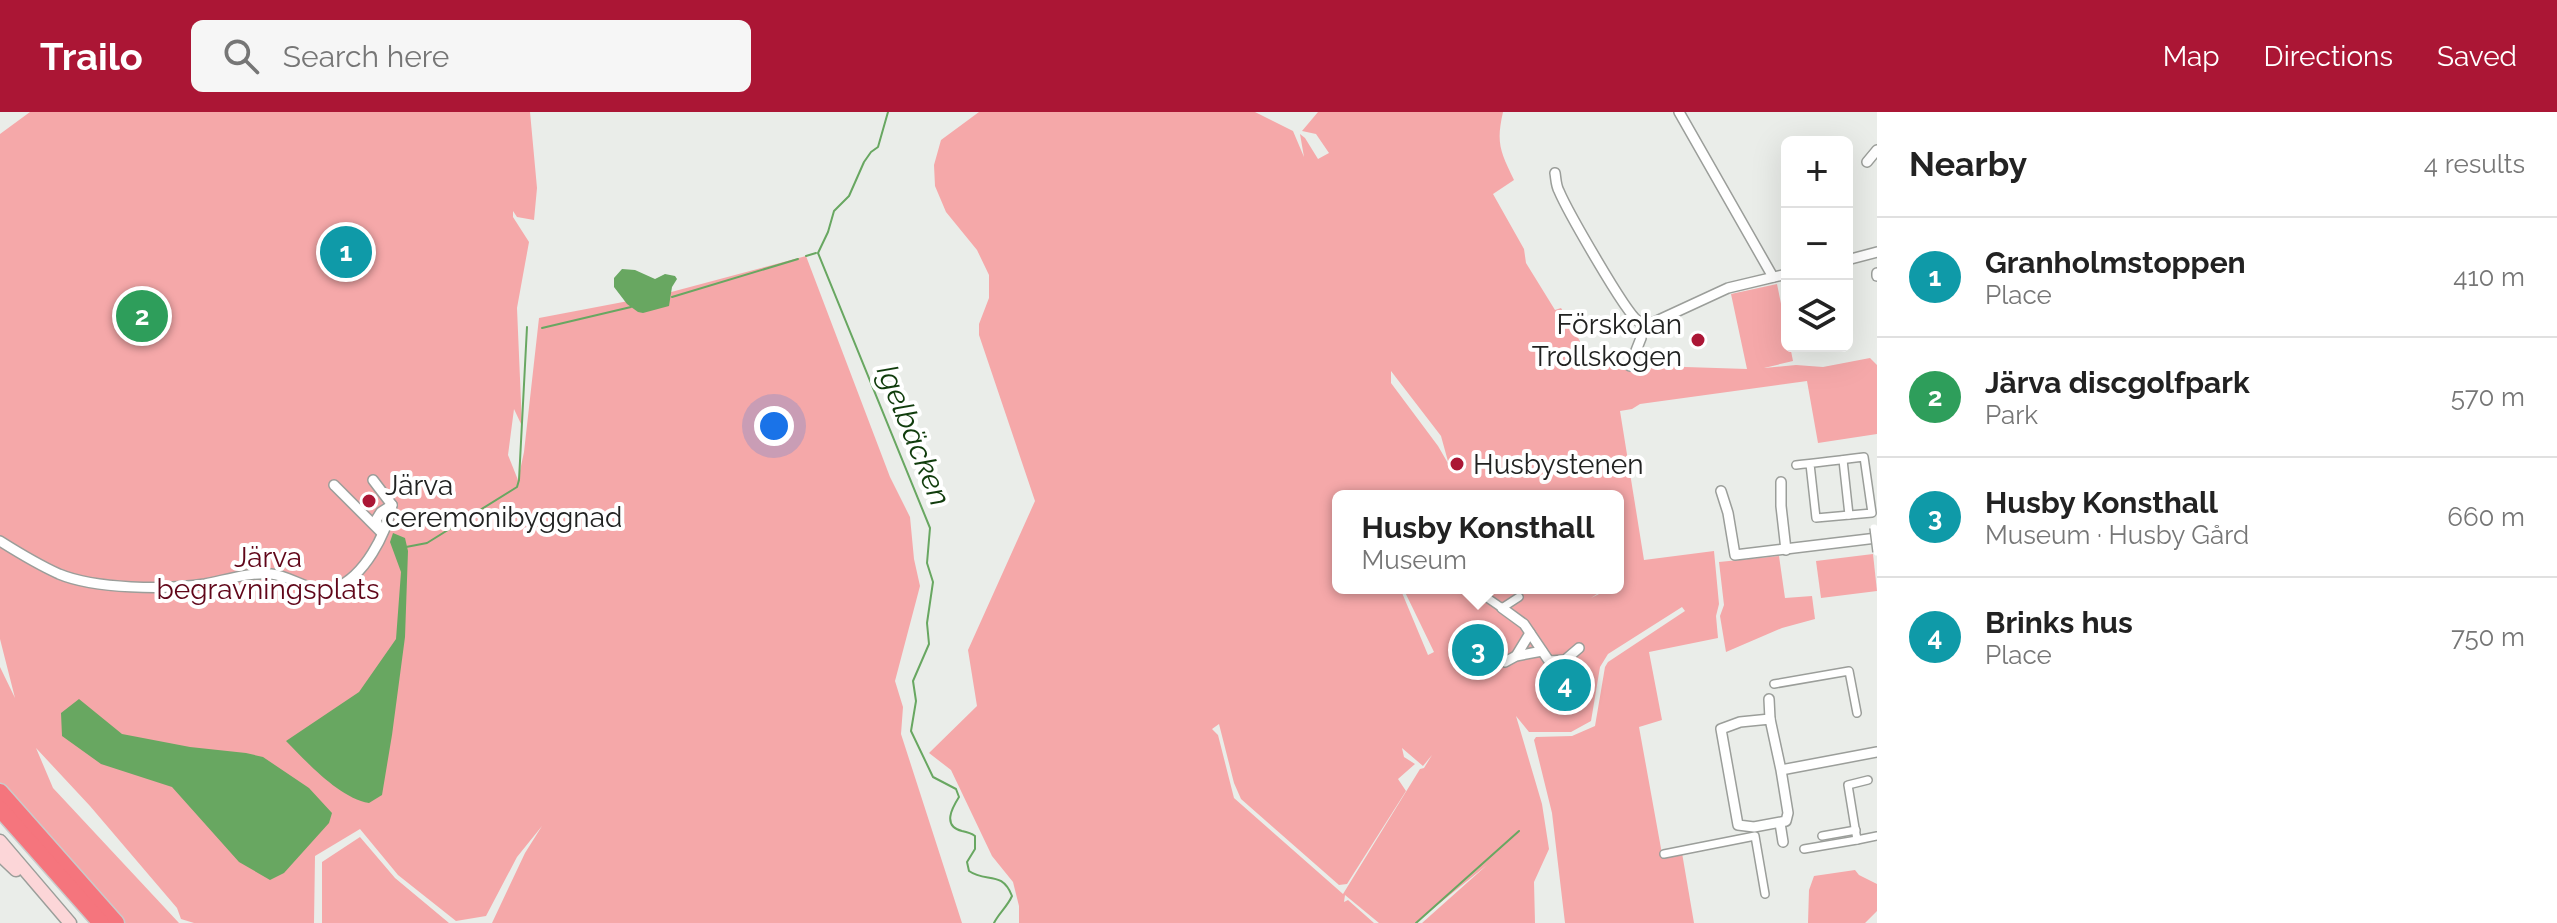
<!DOCTYPE html>
<meta charset="utf-8">
<style>
:root{--surface:#fff;--page:#f6f6f6;--text:#222;--muted:#767676;--line:#e0e0e0;--accent:#ab1635}
body{margin:0;font-family:Raleway,sans-serif;background:var(--page);color:var(--text)}
.controls{position:absolute;right:24px;top:24px;display:grid;overflow:hidden;border-radius:12px;box-shadow:0 8px 32px #0002}
.controls button{width:72px;height:72px;display:grid;place-items:center;padding:0;border:0;border-bottom:2px solid var(--line);background:var(--surface);color:var(--text);font:40px sans-serif}
.you{position:absolute;left:774px;top:314px;width:28px;height:28px;margin:-20px;border:6px solid #fff;border-radius:50%;background:#1a73e8;box-shadow:0 0 0 12px #1a73e833}
.badge{display:grid;place-items:center;width:52px;height:52px;border-radius:50%;background:var(--accent);color:#fff;font-size:26px;font-weight:700}
.pin{position:absolute;translate:-50% -50%;border:4px solid #fff;box-shadow:0 2px 8px #0006}
.popup{position:absolute;left:1332px;top:378px;width:292px;height:104px;box-sizing:border-box;display:grid;place-content:center;border-radius:12px;background:var(--surface);filter:drop-shadow(0 2px 6px #0005);font-size:26px;white-space:nowrap;color:var(--muted)}
.popup b{font-size:30px;color:var(--text)}
.popup::after{content:'';position:absolute;left:50%;top:100%;margin-left:-16px;border:16px solid transparent;border-top-color:var(--surface)}
.list{margin:0;padding:0;list-style:none}
h2{display:flex;justify-content:space-between;align-items:center;height:104px;margin:0;padding:0 32px;font-size:34px}
h2 small{font-size:26px;font-weight:400;color:var(--muted)}
.list li{display:grid;grid-template-columns:52px 1fr auto;gap:24px;align-items:center;box-sizing:border-box;height:120px;padding:0 32px;border-top:2px solid var(--line)}
.list b{display:block;font-size:30px;white-space:nowrap}
.list p{margin:0;font-size:26px;white-space:nowrap;color:var(--muted)}
.list em{font-size:26px;font-style:normal;color:var(--muted)}
.icon{flex:none;width:44px;height:44px;fill:none;stroke:currentColor;stroke-width:2;stroke-linecap:round;stroke-linejoin:round}
.map{position:relative;flex:none;width:1877px;height:811px;overflow:hidden}
header{display:flex;align-items:center;gap:48px;box-sizing:border-box;height:112px;padding:0 40px;background:var(--accent);color:#fff}
header strong{font-size:38px}
nav{display:flex;gap:44px;margin-inline-start:auto;font-size:28px}
.search{width:560px;height:72px;background:var(--page);display:flex;align-items:center;gap:20px;box-sizing:border-box;padding:0 28px;border-radius:12px;color:var(--muted);font-size:30px}
main{display:flex}
aside{flex:1;background:var(--surface)}
.map>svg:first-child{display:block}
.green{fill:#f5a8a9;fill-rule:evenodd}
.water{fill:#68a761}
.lines{fill:none;stroke-linecap:round;stroke-linejoin:round}
.stream{stroke:#68a761;stroke-width:2}
.pedestrian-casing{stroke:#9b9e9a;stroke-width:10}
.minor-casing{stroke:#9b9e9a;stroke-width:12}
.secondary-casing{stroke:#9b9e9a;stroke-width:15}
.motorway-casing{stroke:#cacaca;stroke-width:19}
.pedestrian{stroke:#fff;stroke-width:7}
.minor{stroke:#fff;stroke-width:9}
.secondary{stroke:#fcd6d8;stroke-width:12}
.motorway{stroke:#f5757d;stroke-width:16}
.pedestrian-bridge-casing{stroke:#9b9e9a;stroke-width:10;stroke-linecap:butt}
.pedestrian-bridge{stroke:#fff;stroke-width:7}
.poi-dot{fill:#ab1635;stroke:#fff;stroke-width:3}
.labels{text-anchor:middle;dominant-baseline:central;stroke-width:8;stroke-linejoin:round;paint-order:stroke}
.poi-label{font-size:28px;fill:#212221;stroke:#fff;text-anchor:start}
.park-label{font-size:28px;fill:#600619;stroke:#fff}
.water-label{font-size:30px;font-style:italic;fill:#103c0c;stroke:#fff}
</style>
<header>
<strong>Trailo</strong>
<div class="search"><svg class="icon" aria-label="search" viewBox="0 0 24 24"><circle cx="10" cy="10" r="6"/><path d="M15 15l6 6"/></svg>Search here</div>
<nav><a>Map</a><a>Directions</a><a>Saved</a></nav>
</header>
<main>
<div class="map">
<svg width="1877" height="811" viewBox="0 0 1877 811">
<rect width="100%" height="100%" fill="#eaede9"/>
<g class="green">
<polygon points="30,0 530,0 537,76 534,108 517,105 513,99 513,105 529,130 517,196 522,314 514,297 508,343 518,368 524,340 539,206 660,183 806,144 890,365 910,405 914,447 920,474 895,569 903,595 901,622 962,811 492,811 525,741 542,714 517,745 486,804 456,809 398,763 360,717 315,744 314,811 194,811 181,807 177,796 90,694 36,636 53,676 179,811 117,811 0,671 0,555 15,586 0,527 0,22"/>
<path d="M979,0H1255L1293,19L1304,45L1300,22L1305,26L1318,47L1329,41L1316,22L1302,19L1318,0H1503C1496,31 1500,39 1514,68L1493,82L1524,137L1526,151L1555,198L1561,196L1593,252L1747,257L1731,182L1777,172L1787,221V234H1790L1793,249L1764,256L1796,253L1823,255L1870,246L1877,253V322L1818,331L1807,269L1640,292L1632,297L1620,299L1644,448L1714,439L1719,492L1716,504L1718,526L1649,540L1662,608L1639,615L1662,742L1682,741L1694,811H1565L1552,701L1534,628L1536,625L1572,624L1595,614L1605,555L1608,550L1685,499L1682,495L1608,542L1600,555L1591,609L1571,620H1529L1516,604L1542,692L1549,737L1534,770L1535,811H1422L1487,753L1415,811H1379L1345,783L1344,790L1348,788L1374,811H1019V794L1013,770L992,744L951,658L929,641L977,594L968,538L1035,389L979,223V212L989,186V163L977,138L946,100L935,74L934,53L941,28ZM1391,259L1441,324L1449,353L1438,334L1391,271ZM1338,384H1618V476H1611L1591,486L1606,476H1403L1434,540L1428,543L1400,476H1338ZM1219,612L1234,671L1241,687L1339,773L1347,772L1406,679L1398,667L1415,652L1404,645L1402,636L1423,654L1432,643L1424,656L1420,657L1343,782L1234,686L1218,623L1212,617Z"/>
<polygon points="1873,442 1877,479 1821,486 1816,449"/>
<polygon points="1779,444 1785,486 1812,484 1815,507 1782,516 1726,540 1720,504 1724,493 1719,450"/>
<polygon points="360,725 395,766 449,811 322,811 322,750"/>
<polygon points="1855,758 1859,763 1877,772 1877,799 1865,811 1808,811 1809,778 1814,764"/>
</g>
<g class="water">
<polygon points="622,157 635,158 655,167 665,162 675,164 677,167 672,175 669,194 643,201 638,200 627,192 614,175 614,166"/>
<path d="M393,421L405,426L408,439L405,525L392,623L382,683L369,691C339,686 307,650 286,629L359,580L396,527L401,460L390,430Z"/>
<polygon points="79,587 122,622 190,635 246,641 263,645 309,676 332,701 329,711 284,761 270,768 239,750 172,675 101,652 62,624 61,601"/>
</g>
<g class="lines">
<g class="stream">
<path d="M888,0L878,35L871,40L864,50L849,84L834,99L828,120L818,141L930,416L927,451L933,470L927,511L929,532L913,569L916,589L911,619L933,665L956,677L959,685C952,696 942,714 962,719C967,720 971,721 975,724V737L967,750L969,759C986,771 1002,758 1012,784C1007,795 999,801 994,811"/>
<polyline points="806,144 816,141"/>
<polyline points="672,185 798,147"/>
<polyline points="542,216 631,195"/>
<polyline points="406,435 427,431 517,375 519,368 527,215"/>
<polyline points="1416,811 1519,719"/>
</g>
<defs>
<g id="pedestrian">
<polyline points="1843,348 1849,403"/>
<path d="M1796,353C1819,350 1842,348 1864,345L1872,401L1816,406L1810,352"/>
<polyline points="1483,483 1502,496 1519,485"/>
<polyline points="1774,572 1849,559 1857,601"/>
<polyline points="1868,668 1848,673 1857,728 1877,724"/>
<polyline points="1822,724 1856,718"/>
<polyline points="1804,737 1857,728"/>
<polyline points="1664,742 1755,724 1765,782"/>
</g>
<g id="minor">
<polyline points="1679,0 1773,165"/>
<polyline points="1867,50 1877,38"/>
<path d="M1555,61C1556,67 1556,74 1559,79C1567,98 1625,200 1638,209C1642,212 1645,212 1650,212L1728,176L1787,162"/>
<polyline points="1847,148 1877,140"/>
<polyline points="1877,161 1877,164"/>
<polyline points="1630,254 1641,226 1642,212"/>
<polyline points="1781,370 1781,394 1786,438"/>
<polyline points="334,373 382,421"/>
<polyline points="1721,379 1728,401 1735,443 1877,426"/>
<polyline points="379,416 376,408 381,400 392,393"/>
<path d="M0,429C19,441 39,453 59,462C95,477 166,478 205,472C226,468 249,460 271,462C293,464 313,484 335,476C365,464 386,422 392,393L373,368"/>
<polyline points="1502,496 1524,512 1549,549 1565,548 1579,536"/>
<polyline points="1516,544 1530,521"/>
<polyline points="1505,550 1516,544 1542,539"/>
<polyline points="1769,587 1770,607"/>
<polyline points="1781,658 1788,701 1786,709 1754,715 1738,713 1721,617 1740,610 1770,607 1781,658 1877,640"/>
<polyline points="1780,711 1783,730"/>
</g>
<g id="secondary">
<polyline points="0,729 70,811"/>
<polyline points="0,743 16,758"/>
</g>
<g id="motorway">
<polyline points="0,680 116,811"/>
<polyline points="0,697 101,811"/>
</g>
</defs>
<use href="#pedestrian" class="pedestrian-casing"/>
<use href="#minor" class="minor-casing"/>
<use href="#secondary" class="secondary-casing"/>
<use href="#motorway" class="motorway-casing"/>
<use href="#pedestrian" class="pedestrian"/>
<use href="#minor" class="minor"/>
<use href="#secondary" class="secondary"/>
<use href="#motorway" class="motorway"/>
<defs>
<polyline id="pedestrian-bridge" points="1874,416 1877,440"/>
</defs>
<use href="#pedestrian-bridge" class="pedestrian-bridge-casing"/>
<use href="#pedestrian-bridge" class="pedestrian-bridge"/>
</g>
<g class="poi-dot">
<circle cx="1698" cy="228" r="8"/>
<circle cx="1457" cy="352" r="8"/>
<circle cx="369" cy="389" r="8"/>
</g>
<g class="labels">
<g class="poi-label">
<text x="1682" y="212" text-anchor="end">Förskolan<tspan x="1682" dy="32">Trollskogen</tspan></text>
<text x="1473" y="352">Husbystenen</text>
<text x="385" y="373">Järva<tspan x="385" dy="32">ceremonibyggnad</tspan></text>
</g>
<g class="park-label">
<text x="268" y="445">Järva<tspan x="268" dy="32">begravningsplats</tspan></text>
</g>
<g class="water-label">
<text transform="translate(914 323) rotate(68)">Igelbäcken</text>
</g>
</g>
</svg>
<div class="controls">
<button>+</button>
<button>−</button>
<button><svg class="icon" aria-label="layers" viewBox="0 0 24 24"><path d="M12 4l9 5-9 5-9-5zM3 14l9 5 9-5"/></svg></button>
</div>
<div class="you"></div>
<div class="pin badge" style="left:346px;top:140px;background:#0f9aa8">1</div>
<div class="pin badge" style="left:142px;top:204px;background:#2e9e5b">2</div>
<div class="pin badge" style="left:1478px;top:538px;background:#0f9aa8">3</div>
<div class="popup"><b>Husby Konsthall</b>Museum</div>
<div class="pin badge" style="left:1565px;top:573px;background:#0f9aa8">4</div>
</div>
<aside>
<h2>Nearby<small>4 results</small></h2>
<ul class="list">
<li><span class="badge" style="background:#0f9aa8">1</span><div><b>Granholmstoppen</b><p>Place</p></div><em>410 m</em></li>
<li><span class="badge" style="background:#2e9e5b">2</span><div><b>Järva discgolfpark</b><p>Park</p></div><em>570 m</em></li>
<li><span class="badge" style="background:#0f9aa8">3</span><div><b>Husby Konsthall</b><p>Museum · Husby Gård</p></div><em>660 m</em></li>
<li><span class="badge" style="background:#0f9aa8">4</span><div><b>Brinks hus</b><p>Place</p></div><em>750 m</em></li>
</ul>
</aside>
</main>
